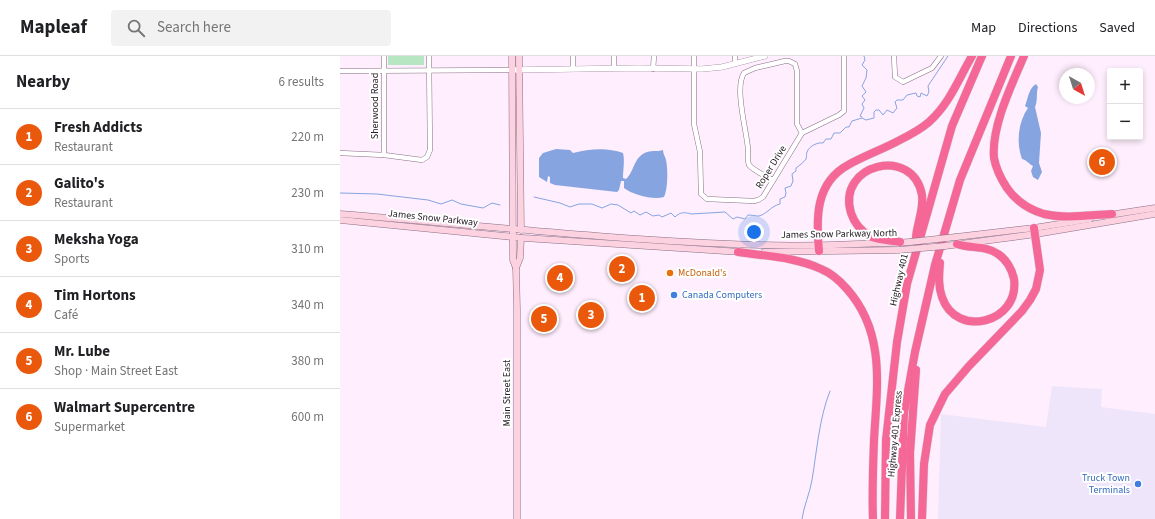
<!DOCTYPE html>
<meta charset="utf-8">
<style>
:root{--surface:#fff;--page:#f2f2f2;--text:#202124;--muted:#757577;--line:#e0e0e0;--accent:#ea580c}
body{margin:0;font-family:"Source Sans 3",sans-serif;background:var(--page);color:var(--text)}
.controls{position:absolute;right:12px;top:12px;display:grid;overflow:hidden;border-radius:4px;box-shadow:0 2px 6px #0003}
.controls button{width:36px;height:36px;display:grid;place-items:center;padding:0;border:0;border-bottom:1px solid var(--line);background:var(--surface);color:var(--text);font:20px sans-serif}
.compass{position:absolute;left:719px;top:12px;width:36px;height:36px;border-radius:50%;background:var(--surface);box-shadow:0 2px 6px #0003;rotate:141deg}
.you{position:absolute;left:414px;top:176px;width:14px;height:14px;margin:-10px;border:3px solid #fff;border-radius:50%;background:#1a73e8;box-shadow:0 0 0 6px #1a73e833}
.badge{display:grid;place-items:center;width:26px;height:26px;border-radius:50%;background:var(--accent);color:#fff;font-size:13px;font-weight:700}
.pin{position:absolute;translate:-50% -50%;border:2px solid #fff;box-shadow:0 1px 4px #0006}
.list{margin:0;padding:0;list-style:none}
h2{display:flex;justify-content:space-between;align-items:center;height:52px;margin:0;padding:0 16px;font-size:17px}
h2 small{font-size:13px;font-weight:400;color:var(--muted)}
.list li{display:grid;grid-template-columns:26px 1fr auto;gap:12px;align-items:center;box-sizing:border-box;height:56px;padding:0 16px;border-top:1px solid var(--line)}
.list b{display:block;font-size:15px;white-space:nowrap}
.list p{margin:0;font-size:13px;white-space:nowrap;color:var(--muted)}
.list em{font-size:13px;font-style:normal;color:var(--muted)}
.icon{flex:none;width:22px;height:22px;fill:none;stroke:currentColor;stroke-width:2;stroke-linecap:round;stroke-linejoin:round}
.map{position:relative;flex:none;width:815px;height:463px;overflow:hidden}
header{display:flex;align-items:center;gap:24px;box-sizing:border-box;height:56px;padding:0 20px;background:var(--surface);border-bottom:1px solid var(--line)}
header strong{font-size:19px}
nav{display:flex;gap:22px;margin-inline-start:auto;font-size:14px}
.search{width:280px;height:36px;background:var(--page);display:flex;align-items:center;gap:10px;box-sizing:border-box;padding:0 14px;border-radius:4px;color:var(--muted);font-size:15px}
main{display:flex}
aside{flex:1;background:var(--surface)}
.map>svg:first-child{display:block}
.industrial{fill:#efe5fa}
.green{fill:#b7e7c2}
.water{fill:#86a4e0}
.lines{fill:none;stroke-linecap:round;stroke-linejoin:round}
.stream{stroke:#86a4e0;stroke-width:1}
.minor-casing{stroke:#876f84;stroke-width:5.5}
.tertiary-casing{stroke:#876f84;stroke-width:6}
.secondary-casing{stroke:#876f84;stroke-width:7}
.motorway-casing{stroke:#dcdadc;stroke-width:9}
.minor{stroke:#fff;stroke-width:4.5}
.tertiary{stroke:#fff;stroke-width:5.5}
.secondary{stroke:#fcd1e0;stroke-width:6}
.motorway{stroke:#f46796;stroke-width:8}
.secondary-bridge-casing{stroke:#876f84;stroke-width:7;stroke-linecap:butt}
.secondary-bridge{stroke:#fcd1e0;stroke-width:6}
.food-dot{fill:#e8710a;stroke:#fff;stroke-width:1.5}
.shop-dot{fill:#3f7fe0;stroke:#fff;stroke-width:1.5}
.labels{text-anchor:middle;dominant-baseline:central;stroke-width:4;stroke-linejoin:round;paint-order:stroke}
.street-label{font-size:10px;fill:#231922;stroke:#fff}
.food-label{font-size:10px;fill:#c56008;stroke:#fff;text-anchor:start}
.shop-label{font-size:10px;fill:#366cbe;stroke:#fff;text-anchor:start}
</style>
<header>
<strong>Mapleaf</strong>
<div class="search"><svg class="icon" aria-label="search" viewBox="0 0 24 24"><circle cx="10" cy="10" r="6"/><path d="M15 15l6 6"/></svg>Search here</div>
<nav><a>Map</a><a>Directions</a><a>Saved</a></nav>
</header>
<main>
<aside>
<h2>Nearby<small>6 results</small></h2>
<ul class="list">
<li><span class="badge">1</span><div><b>Fresh Addicts</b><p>Restaurant</p></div><em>220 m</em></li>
<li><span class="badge">2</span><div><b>Galito's</b><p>Restaurant</p></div><em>230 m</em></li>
<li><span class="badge">3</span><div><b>Meksha Yoga</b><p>Sports</p></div><em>310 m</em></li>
<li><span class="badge">4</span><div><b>Tim Hortons</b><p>Café</p></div><em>340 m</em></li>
<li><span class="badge">5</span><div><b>Mr. Lube</b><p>Shop · Main Street East</p></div><em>380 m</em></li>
<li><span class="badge">6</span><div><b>Walmart Supercentre</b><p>Supermarket</p></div><em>600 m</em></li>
</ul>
</aside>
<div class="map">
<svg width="815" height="463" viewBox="0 0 815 463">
<rect width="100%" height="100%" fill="#ffeefd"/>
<polygon class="industrial" points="712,330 762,333 761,351 815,358 815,463 598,463 601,358 706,371"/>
<rect class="green" x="48" y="0" width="36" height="9"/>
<g class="water">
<path d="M696,28L698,31C696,37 698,45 695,51L701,77L699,107L702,116L698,124L693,121L691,115L693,110C689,108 687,104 682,103C676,87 678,66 688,52L685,50C688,42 689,32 696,28Z"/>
<path d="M216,93L230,94L233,97C249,93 267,91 283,97C285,105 283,114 283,122L286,123C295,115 293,101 307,96C313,94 317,96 323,94C323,98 325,100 326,104C328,113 328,133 324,141C313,144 293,139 284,132V125H281L279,134L277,136L215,129L210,127V121L208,120L207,126L199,121V102L203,97Z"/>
</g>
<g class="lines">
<g class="stream">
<polyline points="522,61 520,60 524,52 522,48 525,44 522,40 526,36 522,30 526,22 527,14 522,9 525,4 524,0"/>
<polyline points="0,137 37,138 88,144 101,148 112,144 121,148 143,152 152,147 160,149"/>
<path d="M194,141L220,147L230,151L239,148H252L262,152L271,148L278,149L291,157L294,155L300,159L306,156L313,160L319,159L322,161L331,157L335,161C340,156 345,156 351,158L385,156L393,163L397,161L405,163L408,159C412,159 416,160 419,160C427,158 431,150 440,148V143L445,141L446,137L445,132L451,130L453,125L452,118L456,115V112C460,109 464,106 466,103C467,101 466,98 467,96C469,90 478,86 483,87L486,83H491L494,77H500L506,71H509L512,65L522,62L526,64L534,62V56L536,54H539L543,59L547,54L553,57L557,52L555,46L557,44H563L567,39L576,37L577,40L580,41L581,37L587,40L589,36L588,30L608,0"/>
<path d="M462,463C464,449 470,437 472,424C477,394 479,363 490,335"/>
</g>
<defs>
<g id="minor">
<polyline points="44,0 44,99"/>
<polyline points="274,0 274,12"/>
<polyline points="354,0 354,68 360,96 361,138 367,143 414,145 418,144 423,141 462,77 499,59 504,55 504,0"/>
<polyline points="395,0 395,7"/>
<polyline points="554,0 555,21 563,26 592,12 601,0"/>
<polyline points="233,13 233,0"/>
<polyline points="313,13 314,0"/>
<polyline points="0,15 172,14"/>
<polyline points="0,97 44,99 82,104 87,101 90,94 89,0"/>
<path d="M433,124C427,121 413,114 409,109C407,104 408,98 408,93C407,76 394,32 404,17L415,12L445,5H449L455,8L457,15V68L462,77"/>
</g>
<polyline id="tertiary" points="172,14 299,12 362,13 382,11 425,0"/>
<g id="secondary">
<polyline points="172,0 173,204 176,212 177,253 177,463"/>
<polyline points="179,0 181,174"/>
<path d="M0,158C139,169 279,185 419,189C469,191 520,188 570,186"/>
<polyline points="769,159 815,152"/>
<polyline points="0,164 184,182 401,196"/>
<polyline points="616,181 694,172 750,163"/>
<polyline points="605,190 696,178 815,158"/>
<polyline points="424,196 559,194"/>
<polyline points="176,212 180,202 181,182"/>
</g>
<g id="motorway">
<path d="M684,0C672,28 651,71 654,102C656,113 661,123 667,132C676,145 690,154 704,158C726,163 750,159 772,158"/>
<path d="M560,186C550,184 539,184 530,180C521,175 514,166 511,157C496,108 573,89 582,139C584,153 577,168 576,181"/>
<path d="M479,195C476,163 475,127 508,109C524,100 541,94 558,85C568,80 580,74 589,66C610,47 618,24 632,0"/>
<path d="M398,196C425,200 456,201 481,213C491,217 500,225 507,233C546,277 537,331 534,384C533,410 532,437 533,463"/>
<path d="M600,207C599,219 598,230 602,241C616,283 680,267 674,223C672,213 666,203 658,198C645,189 631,193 617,188"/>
<polyline points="545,463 546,384 557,286 567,228 612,70 642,0"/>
<polyline points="560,463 564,357 575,296 595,209 620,124 671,0"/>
<polyline points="571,463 570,397 576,314"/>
<polyline points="582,463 584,408 590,369 605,338 629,310 682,255 690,244 696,233 700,214 694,172"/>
</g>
</defs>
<use href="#minor" class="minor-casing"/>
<use href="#tertiary" class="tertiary-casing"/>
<use href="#secondary" class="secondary-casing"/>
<use href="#motorway" class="motorway-casing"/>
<use href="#minor" class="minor"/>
<use href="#tertiary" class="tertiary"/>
<use href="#secondary" class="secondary"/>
<use href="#motorway" class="motorway"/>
<defs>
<g id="secondary-bridge">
<polyline points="570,186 616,181"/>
<polyline points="559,194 605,190"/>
</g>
</defs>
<use href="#secondary-bridge" class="secondary-bridge-casing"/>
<use href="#secondary-bridge" class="secondary-bridge"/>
</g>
<circle class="food-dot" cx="330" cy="217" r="4"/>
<g class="shop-dot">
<circle cx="334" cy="239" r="4"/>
<circle cx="798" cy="428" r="4"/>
</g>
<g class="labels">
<g class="street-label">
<text transform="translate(35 50) rotate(-90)">Sherwood Road</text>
<text transform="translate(431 111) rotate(-58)">Roper Drive</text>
<text transform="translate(93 162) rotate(6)">James Snow Parkway</text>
<text transform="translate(499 178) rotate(-1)">James Snow Parkway North</text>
<text transform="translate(559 224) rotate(-77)">Highway 401</text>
<text transform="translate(167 337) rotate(-90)">Main Street East</text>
<text transform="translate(555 378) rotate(-85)">Highway 401 Express</text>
</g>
<g class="food-label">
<text x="338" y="217">McDonald's</text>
</g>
<g class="shop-label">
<text x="342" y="239">Canada Computers</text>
<text x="790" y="422" text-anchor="end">Truck Town<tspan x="790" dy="12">Terminals</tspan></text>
</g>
</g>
</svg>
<div class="controls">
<button>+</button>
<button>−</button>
</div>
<svg class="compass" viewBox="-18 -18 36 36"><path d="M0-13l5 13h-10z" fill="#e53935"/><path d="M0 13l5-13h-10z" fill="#757577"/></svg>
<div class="you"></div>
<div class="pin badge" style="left:302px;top:242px">1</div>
<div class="pin badge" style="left:282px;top:213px">2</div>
<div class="pin badge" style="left:251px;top:259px">3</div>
<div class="pin badge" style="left:220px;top:222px">4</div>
<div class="pin badge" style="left:204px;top:263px">5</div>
<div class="pin badge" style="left:762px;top:106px">6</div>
</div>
</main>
